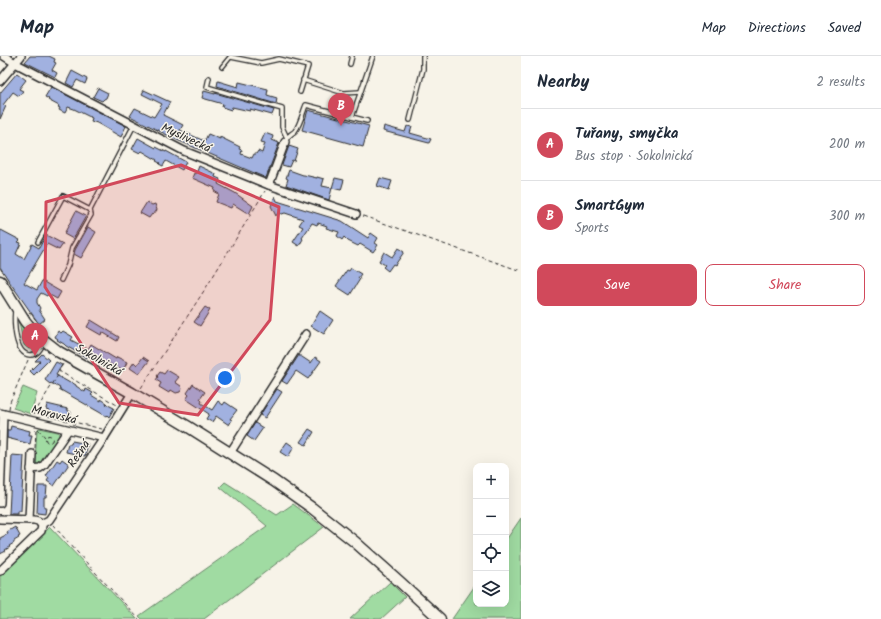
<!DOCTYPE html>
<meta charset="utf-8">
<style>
:root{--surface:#fff;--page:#f2f2f3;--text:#1f2937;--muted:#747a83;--line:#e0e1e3;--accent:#d1495b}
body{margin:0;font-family:Kalam,sans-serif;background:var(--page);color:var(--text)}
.controls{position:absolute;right:12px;bottom:12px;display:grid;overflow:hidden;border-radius:8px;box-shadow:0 4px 16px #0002}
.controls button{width:36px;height:36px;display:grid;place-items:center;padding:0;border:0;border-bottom:1px solid var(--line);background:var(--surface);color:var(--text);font:20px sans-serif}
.you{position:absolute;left:225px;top:322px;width:14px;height:14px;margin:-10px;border:3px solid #fff;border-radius:50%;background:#1a73e8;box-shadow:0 0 0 6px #1a73e833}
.badge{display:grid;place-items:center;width:26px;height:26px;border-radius:50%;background:var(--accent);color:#fff;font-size:13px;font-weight:700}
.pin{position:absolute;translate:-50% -33px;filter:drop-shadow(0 1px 2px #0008)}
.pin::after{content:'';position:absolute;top:21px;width:14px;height:12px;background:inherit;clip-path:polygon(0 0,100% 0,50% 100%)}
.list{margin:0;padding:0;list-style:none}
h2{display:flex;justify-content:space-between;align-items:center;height:52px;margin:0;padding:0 16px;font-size:17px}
h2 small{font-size:13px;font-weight:400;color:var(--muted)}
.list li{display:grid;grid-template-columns:26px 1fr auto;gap:12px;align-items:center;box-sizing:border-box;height:72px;padding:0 16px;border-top:1px solid var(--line)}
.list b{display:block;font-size:15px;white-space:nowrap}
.list p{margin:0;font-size:13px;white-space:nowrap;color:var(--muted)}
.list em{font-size:13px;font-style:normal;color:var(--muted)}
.actions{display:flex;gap:8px;padding:12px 16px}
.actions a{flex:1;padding:9px 0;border:1px solid var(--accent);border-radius:8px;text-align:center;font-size:14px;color:var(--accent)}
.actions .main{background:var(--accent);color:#fff}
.icon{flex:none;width:22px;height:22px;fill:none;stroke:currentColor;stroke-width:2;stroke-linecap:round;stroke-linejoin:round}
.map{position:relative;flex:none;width:521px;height:563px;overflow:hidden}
header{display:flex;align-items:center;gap:24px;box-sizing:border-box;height:56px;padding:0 20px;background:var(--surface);border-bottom:1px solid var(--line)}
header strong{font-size:19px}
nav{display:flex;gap:22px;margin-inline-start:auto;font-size:14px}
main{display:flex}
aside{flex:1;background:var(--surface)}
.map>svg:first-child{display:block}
.green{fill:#a0dba2;stroke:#668366}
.building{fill:#a1b1e0;stroke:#2b2b2b}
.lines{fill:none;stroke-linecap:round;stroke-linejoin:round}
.service-casing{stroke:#2b2b2b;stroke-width:6}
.minor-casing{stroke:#2b2b2b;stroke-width:10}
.secondary-casing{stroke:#2b2b2b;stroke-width:13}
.path{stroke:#2b2b2b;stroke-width:1;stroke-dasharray:4 3;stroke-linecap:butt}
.service{stroke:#f7f3e8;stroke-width:3.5}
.minor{stroke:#f7f3e8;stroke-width:7}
.secondary{stroke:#f7f3e8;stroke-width:10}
.marked{fill:#d1495b;fill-opacity:0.2;stroke:#d1495b;stroke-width:3;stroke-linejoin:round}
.labels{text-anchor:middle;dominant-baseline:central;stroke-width:3;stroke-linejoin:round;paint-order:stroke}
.street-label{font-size:12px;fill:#2b2b2b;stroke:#f7f3e8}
</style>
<header>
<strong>Map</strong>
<nav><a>Map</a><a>Directions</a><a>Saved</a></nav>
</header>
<main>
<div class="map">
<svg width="521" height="563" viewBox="0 0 521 563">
<rect width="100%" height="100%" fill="#f7f3e8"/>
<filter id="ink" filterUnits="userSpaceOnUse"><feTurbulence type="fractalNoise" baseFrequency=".025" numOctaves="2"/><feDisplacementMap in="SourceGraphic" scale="8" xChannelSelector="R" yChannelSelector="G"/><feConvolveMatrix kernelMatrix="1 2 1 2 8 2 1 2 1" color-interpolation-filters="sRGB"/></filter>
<g filter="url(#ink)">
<g class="green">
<polygon points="18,263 38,285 38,289 34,292 29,293 24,289"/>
<polygon points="23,331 37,337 31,358 13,352"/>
<polygon points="39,372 57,376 59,377 59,379 60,381 41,409 37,409 35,408 35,405 37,374"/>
<polygon points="225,426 277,459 293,448 324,471 204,563 142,563 139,560 267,470 220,431"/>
<polygon points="521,462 521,563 452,563 476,528 476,548 506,548 506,484"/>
<polygon points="50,471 137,563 0,563 0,520"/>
<polygon points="390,526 405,541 381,563 350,563"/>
</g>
<g class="building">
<polygon points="30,0 49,0 55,3 54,6 56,7 52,14 57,17 55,21 25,6"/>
<polygon points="72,15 87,23 85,28 77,24 73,31 66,27"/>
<polygon points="17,17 26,24 19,33 23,35 19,40 13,36 3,49 6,50 0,63 0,37"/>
<polygon points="218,25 238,31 239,26 268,33 267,39 277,42 276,48 217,30"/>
<polygon points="51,31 126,70 121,81 97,67 91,65 92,62 74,53 68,51 65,57 59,54 60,52 58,51 59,50 48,44 49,43 45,41"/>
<polygon points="98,32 108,37 106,42 104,43 102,45 93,41"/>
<polygon points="144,34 170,46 163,59 183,69 180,74 202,84 203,83 205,84 208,78 220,83 220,81 240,91 239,93 242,94 241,98 252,102 254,98 256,98 258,95 262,97 265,87 261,86 265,77 273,80 272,84 279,87 266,122 177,84 130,60 135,52 154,61 162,48 142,38"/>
<polygon points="204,35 215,38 215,37 274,54 272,59 250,53 250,55 232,51 231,54 222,51 223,48 202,42"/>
<polygon points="308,54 369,70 363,91 302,74"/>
<polygon points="384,70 405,76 407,70 412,71 410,77 431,83 429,87 383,75"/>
<polygon points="138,82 156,92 156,91 166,96 166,95 186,106 182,114 166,105 163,110 159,108 160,107 156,105 157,104 142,95 140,97 132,93"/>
<polygon points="289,90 298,93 294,105 292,104 289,111 282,109"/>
<polygon points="199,110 216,118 215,121 220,123 218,128 235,137 253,150 249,158 233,148 231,152 216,146 219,138 214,135 215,132 192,122 194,117 196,118"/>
<polygon points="289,114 303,119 304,119 317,122 317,121 324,123 322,130 332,132 329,144 286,129 288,123 286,122"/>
<polygon points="335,122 344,124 341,134 332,132"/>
<polygon points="380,122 392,125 389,134 377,130"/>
<polygon points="275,140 277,145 342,165 368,182 371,177 378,182 375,187 378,189 373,196 360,188 358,190 348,185 344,181 342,184 337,180 339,176 326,172 327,170 318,167 317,169 312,167 302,182 303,183 299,190 293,186 303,171 299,169 303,163 285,157 282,158 278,157 276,160 271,150"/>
<polygon points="147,146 152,149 155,148 157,154 153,159 152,158 149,162 140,157"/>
<polygon points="76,155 86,160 73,183 64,178"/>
<polygon points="88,171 96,176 81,202 74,198 75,194"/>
<polygon points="1,174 20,184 18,186 21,187 16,198 24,203 32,188 39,192 46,179 63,188 59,194 47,188 24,227 37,234 42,225 61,236 57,243 48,238 47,240 41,237 37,243 37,247 40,252 39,254 45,263 39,268 11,228 0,211 0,177"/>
<polygon points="398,192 404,196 395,209 393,208 388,215 383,211 385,209 379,205 384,196 392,201"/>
<polygon points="351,212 361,218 358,222 360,223 350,239 336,230 347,214 349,215"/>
<polygon points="205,251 210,254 200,270 194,266"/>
<polygon points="320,255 333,264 324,278 311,270"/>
<polygon points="91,264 119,281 117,285 102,276 101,279 87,271"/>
<polygon points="58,275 61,277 63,275 73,281 71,284 88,293 91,288 116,303 117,301 127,306 123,315 106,306 104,309 89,299 87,302 66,290 64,288 57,284 58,283 55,281"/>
<polygon points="42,298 49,304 34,319 30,315 40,305 35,305"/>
<polygon points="299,299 311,307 315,301 321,305 308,323 296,315 287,328 282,325"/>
<polygon points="143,301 149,305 139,318 130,312 134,306 137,309"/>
<polygon points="56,306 62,309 56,319 70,327 71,326 76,329 76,330 85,336 86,333 93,337 91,339 101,345 101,343 107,347 106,348 114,352 109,361 107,359 106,360 59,333 60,332 51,327 50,328 45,324"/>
<polygon points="167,314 179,321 175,326 181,330 182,333 180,336 176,337 171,334 169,337 159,331 161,327 156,324 158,321 157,320 160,316 164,318"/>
<polygon points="193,328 205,336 200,343 202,345 201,347 212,354 218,345 223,349 225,346 237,354 230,363 232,364 229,369 216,360 212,366 206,363 209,358 186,343 189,339 187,337"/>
<polygon points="277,333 282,336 265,362 260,359"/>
<polygon points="47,348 68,353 68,355 71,356 69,365 48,360 49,354 46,353"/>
<polygon points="255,367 263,372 254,385 247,380"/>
<polygon points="11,370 30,375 29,379 32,379 30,388 7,382 7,374 10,374"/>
<polygon points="309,373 314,376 306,389 300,386"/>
<polygon points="72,385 88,388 85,400 66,396 68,388 71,388"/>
<polygon points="287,386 294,391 288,401 280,396"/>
<polygon points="12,399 24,400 21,455 17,455 17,458 9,458"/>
<polygon points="62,403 69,408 54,430 47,425 49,422 46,420 57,404 60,406"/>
<polygon points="38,430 47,430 46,441 44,441 44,451 46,451 45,458 37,457"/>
<polygon points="15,471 20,480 18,481 19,482 14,485 14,487 9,490 10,491 5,494 6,495 0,498 0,482 8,478 7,476"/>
</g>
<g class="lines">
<defs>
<g id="service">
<polyline points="231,1 261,7 279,3 308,10 300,36"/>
<polyline points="350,8 352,0"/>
<polyline points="222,11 231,0"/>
<polyline points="209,22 207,31 282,53 282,71 287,82"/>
<polyline points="303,24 344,37 360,36"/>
<polyline points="352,61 373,0"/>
<polyline points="410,64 423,13 423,0"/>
<path d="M286,84C288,79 292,78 295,75C300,69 303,56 306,49L367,65"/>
<polyline points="38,186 63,140 90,154"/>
<polyline points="61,224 68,209 72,192 91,159 90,154 134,69"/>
<path d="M15,254C14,265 14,298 30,299C38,299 41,292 44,286"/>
</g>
<g id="minor">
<polyline points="4,0 15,7 184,95 269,129 356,158"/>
<polyline points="0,25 21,0"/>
<polyline points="269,129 285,86"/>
<polyline points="0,357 104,382"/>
<polyline points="230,397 306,278"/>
<polyline points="31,413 40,412 44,409 68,374"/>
<polyline points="0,447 3,358"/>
<polyline points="0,463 34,464 38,465 41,468 49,464 104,382 132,337"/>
<polyline points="29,464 32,398"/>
<polyline points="0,515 41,475 42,470 41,468"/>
</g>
<polyline id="secondary" points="0,225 25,265 34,276 45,285 59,296 132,337 187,370 274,425 312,452 355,486 400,526 440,563"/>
</defs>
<use href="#service" class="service-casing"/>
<use href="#minor" class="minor-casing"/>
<use href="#secondary" class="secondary-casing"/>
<g class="path">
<polyline points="363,160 521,215"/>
<polyline points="0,212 4,218"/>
<polyline points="29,256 36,264"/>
<polyline points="63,308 59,315 117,349"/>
<polyline points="141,332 209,227 265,135"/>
<polyline points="9,353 10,346 28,304"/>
<polyline points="34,358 60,316"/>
<polyline points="74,369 74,366 102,373"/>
<polyline points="38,373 45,381"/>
<circle cx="49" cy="383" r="3.5"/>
<polyline points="35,392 36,373"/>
<polyline points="53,469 94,515 139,563"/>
</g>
<use href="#service" class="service"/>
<use href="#minor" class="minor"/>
<use href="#secondary" class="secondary"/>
</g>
</g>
<path class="marked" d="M181,109L279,151L270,264L198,359L119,347L45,231L46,146Z"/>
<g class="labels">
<g class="street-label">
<text transform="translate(186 82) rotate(25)">Myslivecká</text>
<text transform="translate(99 304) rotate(30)">Sokolnická</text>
<text transform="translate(54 359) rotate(14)">Moravská</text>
<text transform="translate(79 398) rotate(-56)">Režná</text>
</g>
</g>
</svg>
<div class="controls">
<button>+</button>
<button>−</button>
<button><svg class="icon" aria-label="locate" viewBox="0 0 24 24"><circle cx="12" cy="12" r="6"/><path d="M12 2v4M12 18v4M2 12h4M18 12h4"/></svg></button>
<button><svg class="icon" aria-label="layers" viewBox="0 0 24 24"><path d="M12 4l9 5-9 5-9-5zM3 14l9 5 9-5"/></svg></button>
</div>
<div class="you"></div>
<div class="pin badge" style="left:35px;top:300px">A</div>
<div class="pin badge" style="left:341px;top:70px">B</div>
</div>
<aside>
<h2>Nearby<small>2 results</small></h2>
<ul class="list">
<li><span class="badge">A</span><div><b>Tuřany, smyčka</b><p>Bus stop · Sokolnická</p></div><em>200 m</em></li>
<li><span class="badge">B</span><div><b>SmartGym</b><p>Sports</p></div><em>300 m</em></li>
</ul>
<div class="actions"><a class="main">Save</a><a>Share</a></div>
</aside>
</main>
